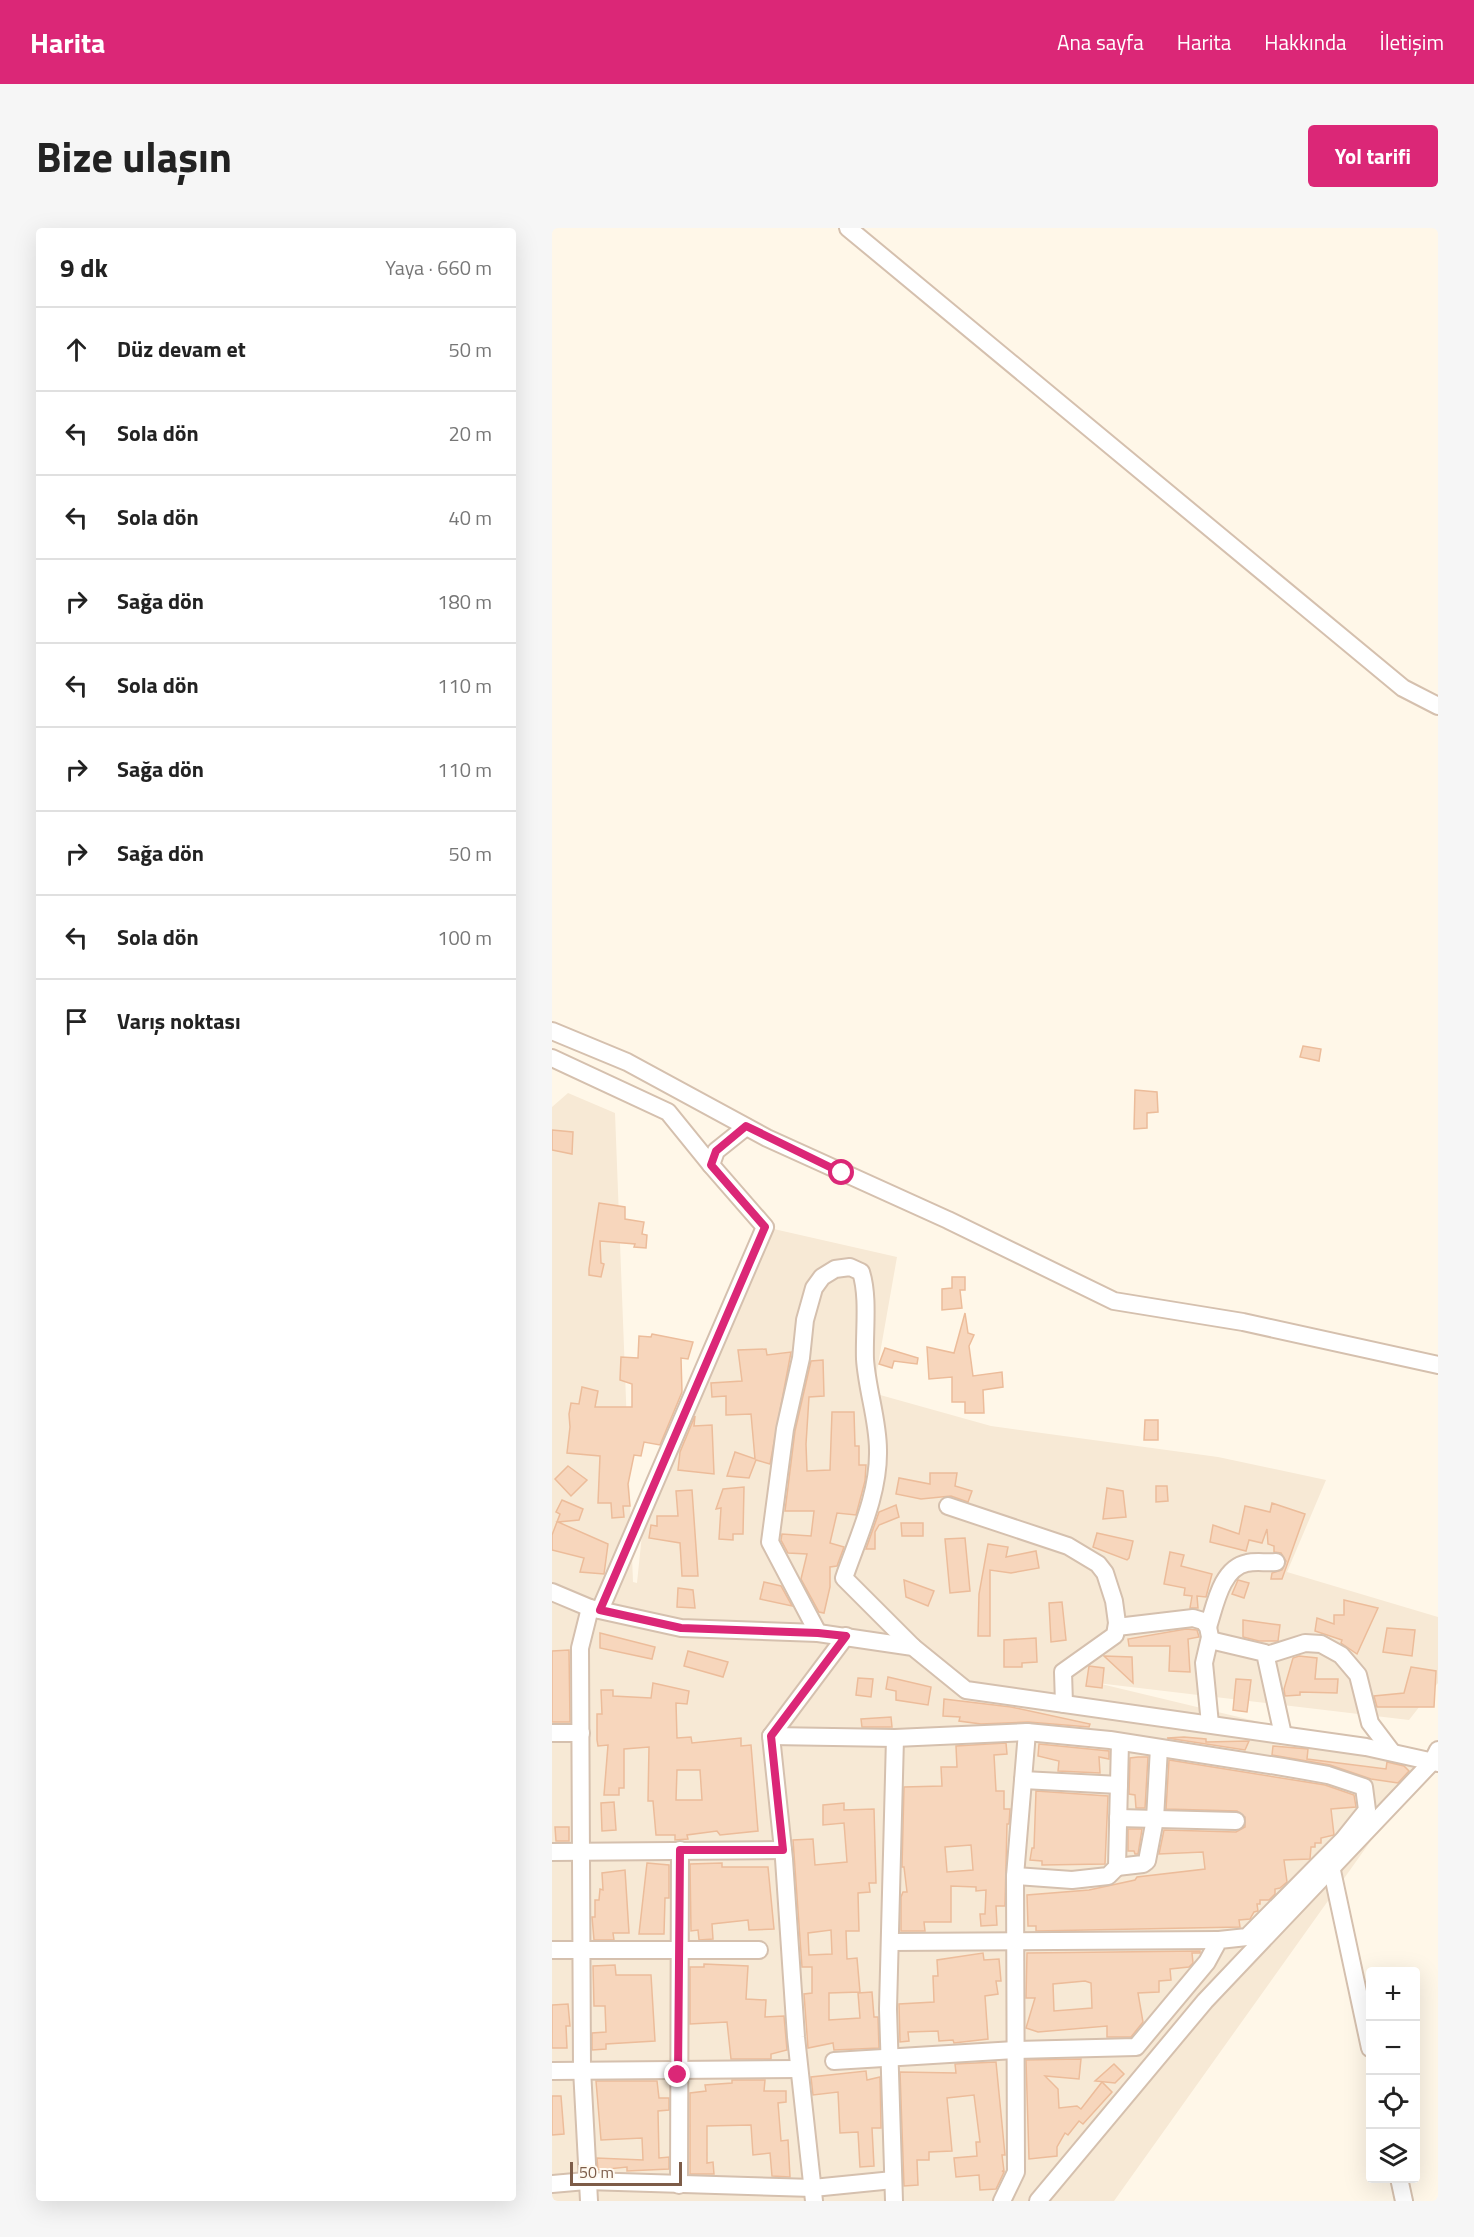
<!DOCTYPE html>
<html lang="tr">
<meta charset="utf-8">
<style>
:root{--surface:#fff;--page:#f6f6f6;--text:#222;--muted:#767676;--line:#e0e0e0;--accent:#db2777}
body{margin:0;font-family:"Titillium Web",sans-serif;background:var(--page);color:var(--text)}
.controls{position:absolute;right:18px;bottom:18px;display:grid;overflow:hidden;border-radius:6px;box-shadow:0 6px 24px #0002}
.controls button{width:54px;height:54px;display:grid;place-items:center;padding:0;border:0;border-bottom:2px solid var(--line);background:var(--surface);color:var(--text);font:30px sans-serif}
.scale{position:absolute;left:18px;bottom:15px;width:112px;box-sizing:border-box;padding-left:6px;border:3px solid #7d5c48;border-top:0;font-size:16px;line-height:21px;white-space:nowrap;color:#7d5c48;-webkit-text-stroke:4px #fffaf1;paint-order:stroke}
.stop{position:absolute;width:18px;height:18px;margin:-14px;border:4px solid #db2777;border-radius:50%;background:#fff}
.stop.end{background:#db2777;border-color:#fff;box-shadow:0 2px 6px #0008}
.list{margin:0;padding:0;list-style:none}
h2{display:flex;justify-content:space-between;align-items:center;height:78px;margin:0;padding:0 24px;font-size:26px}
h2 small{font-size:20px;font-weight:400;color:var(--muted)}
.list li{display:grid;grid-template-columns:39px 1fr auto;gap:18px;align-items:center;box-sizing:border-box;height:84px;padding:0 24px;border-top:2px solid var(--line)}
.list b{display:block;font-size:22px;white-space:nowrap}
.list em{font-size:20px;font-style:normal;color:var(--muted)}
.icon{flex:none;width:33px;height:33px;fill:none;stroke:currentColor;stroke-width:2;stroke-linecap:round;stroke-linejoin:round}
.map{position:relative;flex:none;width:886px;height:1973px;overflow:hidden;border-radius:6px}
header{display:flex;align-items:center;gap:36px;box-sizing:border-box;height:84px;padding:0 30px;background:var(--accent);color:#fff}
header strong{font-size:28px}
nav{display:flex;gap:33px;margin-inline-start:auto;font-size:21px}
.intro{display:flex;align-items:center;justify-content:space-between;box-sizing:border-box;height:144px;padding:0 36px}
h1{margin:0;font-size:42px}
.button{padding:15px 27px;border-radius:6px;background:var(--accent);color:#fff;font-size:21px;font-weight:700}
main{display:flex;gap:36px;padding:0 36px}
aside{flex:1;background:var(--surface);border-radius:6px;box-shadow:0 6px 24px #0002}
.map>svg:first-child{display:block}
.residential{fill:#f7e9d5}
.building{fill:#f7d6bc;stroke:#ecbc9a;stroke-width:1.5;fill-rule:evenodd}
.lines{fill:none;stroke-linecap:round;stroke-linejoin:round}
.minor-casing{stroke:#d5c0ae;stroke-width:20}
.minor{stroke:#fff;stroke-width:16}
.route{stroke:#db2777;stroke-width:8}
</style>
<header>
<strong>Harita</strong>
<nav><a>Ana sayfa</a><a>Harita</a><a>Hakkında</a><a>İletişim</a></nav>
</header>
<div class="intro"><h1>Bize ulaşın</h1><a class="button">Yol tarifi</a></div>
<main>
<aside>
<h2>9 dk<small>Yaya · 660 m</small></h2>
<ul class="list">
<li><svg class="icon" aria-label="ahead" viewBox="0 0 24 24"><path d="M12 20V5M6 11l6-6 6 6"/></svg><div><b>Düz devam et</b></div><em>50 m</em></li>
<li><svg class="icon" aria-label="left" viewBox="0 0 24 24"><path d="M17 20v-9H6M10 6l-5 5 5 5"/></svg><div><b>Sola dön</b></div><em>20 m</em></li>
<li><svg class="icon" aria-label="left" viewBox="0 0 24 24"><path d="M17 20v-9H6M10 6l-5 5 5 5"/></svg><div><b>Sola dön</b></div><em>40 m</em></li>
<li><svg class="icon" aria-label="right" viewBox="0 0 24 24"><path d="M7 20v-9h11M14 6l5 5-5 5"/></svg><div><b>Sağa dön</b></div><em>180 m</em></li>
<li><svg class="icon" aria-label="left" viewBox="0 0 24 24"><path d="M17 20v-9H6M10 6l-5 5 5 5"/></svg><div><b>Sola dön</b></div><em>110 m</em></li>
<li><svg class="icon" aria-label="right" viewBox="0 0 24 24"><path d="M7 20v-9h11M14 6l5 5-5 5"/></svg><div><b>Sağa dön</b></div><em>110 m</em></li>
<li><svg class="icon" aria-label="right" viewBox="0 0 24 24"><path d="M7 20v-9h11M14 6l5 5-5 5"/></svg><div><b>Sağa dön</b></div><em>50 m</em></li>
<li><svg class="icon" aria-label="left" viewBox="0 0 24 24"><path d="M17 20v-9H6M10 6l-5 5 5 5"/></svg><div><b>Sola dön</b></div><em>100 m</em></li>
<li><svg class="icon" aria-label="arrive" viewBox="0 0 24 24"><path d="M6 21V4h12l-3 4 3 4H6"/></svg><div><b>Varış noktası</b></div></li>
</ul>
</aside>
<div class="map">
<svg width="886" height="1973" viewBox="0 0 886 1973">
<rect width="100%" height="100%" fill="#fff7e8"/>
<polygon class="residential" points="16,865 63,885 81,1354 85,1355 93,1277 213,999 345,1029 321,1165 439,1198 666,1229 774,1252 735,1344 886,1389 886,1455 857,1492 545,1455 875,1534 562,1973 0,1973 0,879"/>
<g class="building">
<polygon points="751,818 769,821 767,833 748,829"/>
<polygon points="583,862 605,864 606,884 595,885 595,900 582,901"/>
<polygon points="0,902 21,904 20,926 0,922"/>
<polygon points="47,975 73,979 73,991 92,994 90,1006 95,1007 94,1020 82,1019 83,1016 48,1013 49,1035 52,1036 49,1049 37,1047 37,1041"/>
<polygon points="400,1049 413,1049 413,1062 408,1062 410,1080 390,1082 390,1061 400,1060"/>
<polygon points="413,1085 416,1105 422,1107 417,1118 421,1148 450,1144 451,1159 431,1162 432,1185 413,1185 413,1174 400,1174 400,1149 377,1151 375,1119 402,1125"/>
<polygon points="100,1106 141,1114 136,1131 129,1130 130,1164 108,1217 92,1214 89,1228 82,1227 76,1256 78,1278 71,1278 72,1289 60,1290 59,1275 46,1275 48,1228 15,1225 18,1199 17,1186 19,1175 27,1176 30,1159 46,1163 43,1179 80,1179 80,1156 68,1152 69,1129 86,1130 87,1108 99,1109"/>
<polygon points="333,1120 366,1130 365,1136 342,1133 340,1140 327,1136"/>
<polygon points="214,1121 215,1127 239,1124 218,1236 204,1232 197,1250 175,1248 183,1224 203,1231 199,1186 174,1187 174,1168 160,1169 159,1155 190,1153 186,1122"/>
<polygon points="271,1132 272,1168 257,1169 254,1216 255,1243 278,1242 280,1184 302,1184 303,1218 307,1218 307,1237 314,1237 313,1253 304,1287 285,1285 278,1315 292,1319 285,1338 278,1339 278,1359 272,1385 267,1384 249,1351 255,1326 236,1325 229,1312 230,1306 259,1308 262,1283 233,1283 243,1203 259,1133"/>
<polygon points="143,1188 142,1198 160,1197 162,1246 126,1242 128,1224"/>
<polygon points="593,1192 606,1192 606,1212 592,1212"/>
<polygon points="16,1238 35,1252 19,1268 3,1251"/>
<polygon points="378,1245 405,1245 403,1258 420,1263 416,1274 399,1268 369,1271 344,1266 347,1250 378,1256"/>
<polygon points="604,1258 615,1258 616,1273 604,1274"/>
<polygon points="192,1259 191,1306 181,1306 181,1312 167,1311 169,1280 164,1281 171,1261"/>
<polygon points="555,1260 571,1263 574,1289 551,1291"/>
<polygon points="140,1262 146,1348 130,1348 128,1315 97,1310 99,1297 105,1298 105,1288 126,1288 124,1263"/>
<polygon points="10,1272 31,1281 27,1292 6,1294 56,1316 52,1346 28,1344 32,1330 0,1322 0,1307 8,1286 4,1284"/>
<polygon points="720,1275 753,1286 730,1351 719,1351 720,1345 730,1342 734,1333 729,1325 722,1324 722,1318 716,1316 715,1301 710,1315 697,1312 694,1323 658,1314 661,1297 687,1306 693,1278 718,1284"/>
<polygon points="344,1277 347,1289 327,1297 323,1304 323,1321 314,1321 327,1284"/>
<polygon points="349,1295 371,1295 371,1308 350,1308"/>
<polygon points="545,1305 581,1313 577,1330 575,1332 541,1319"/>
<polygon points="413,1310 418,1363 398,1365 393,1311"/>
<polygon points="436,1316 456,1319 454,1329 484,1323 487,1340 459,1345 438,1342 438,1408 426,1408 427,1366"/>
<polygon points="618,1324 632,1327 629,1338 660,1346 654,1369 645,1368 646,1380 638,1380 640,1368 632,1367 633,1360 612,1356"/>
<polygon points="352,1352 382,1363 376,1378 354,1369"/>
<polygon points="686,1352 697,1355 692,1370 680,1366"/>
<polygon points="212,1354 229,1358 240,1378 208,1371"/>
<polygon points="126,1360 141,1362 143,1380 125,1379"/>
<polygon points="792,1372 826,1380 805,1426 789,1415 790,1412 763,1403 765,1390 782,1396 782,1387 792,1387"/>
<polygon points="510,1374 514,1412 499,1414 497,1375"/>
<polygon points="691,1392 728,1397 726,1413 707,1413 691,1409"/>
<polygon points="835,1400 863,1402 860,1428 831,1424"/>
<polygon points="634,1401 645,1402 647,1409 636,1411 638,1444 617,1443 618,1418 577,1418 576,1411"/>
<polygon points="48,1405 103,1419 100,1431 48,1420"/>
<polygon points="484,1410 485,1434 470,1435 470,1439 452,1439 452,1412"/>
<polygon points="17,1422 18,1494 0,1494 0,1423"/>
<polygon points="136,1423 176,1434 171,1449 132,1438"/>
<polygon points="552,1428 580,1429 581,1455"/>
<polygon points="747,1428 765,1430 763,1451 786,1451 785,1465 748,1464 748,1467 733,1468 732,1461 741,1430"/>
<polygon points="537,1438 552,1440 550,1460 534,1458"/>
<polygon points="859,1439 884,1443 882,1479 825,1479 822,1468 852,1465"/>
<polygon points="336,1449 379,1459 376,1477 344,1472 344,1463 334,1461"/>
<polygon points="306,1450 321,1451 319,1469 304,1467"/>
<polygon points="684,1451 699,1452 695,1484 681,1482"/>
<path d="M101,1455L137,1463L135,1476L124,1475L125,1510L139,1509L140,1515L189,1510V1518L199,1517L206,1603L168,1607L165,1603L135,1607L136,1611L123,1612V1607H104L101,1573H96L97,1519L72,1521V1560H67V1567H52L56,1517L46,1518L45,1512V1486H50L49,1462H61V1468L99,1470ZM125,1542H148L150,1572H124Z"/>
<polygon points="392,1471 459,1479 538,1496 537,1499 476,1494 429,1496 407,1493 408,1489 391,1488"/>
<polygon points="339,1489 340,1499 310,1499 309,1491"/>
<polygon points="632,1509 654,1511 654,1514 697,1513 693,1522 615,1510"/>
<path d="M454,1515L455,1526L442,1527L444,1563H452V1581H458L457,1596H455L453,1678H444L445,1697L429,1698L428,1686H433L434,1662L424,1663V1659L399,1658V1694H372L373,1703H349V1669L351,1664H355L352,1639H350L352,1559L390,1558L389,1539H405L404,1518ZM419,1617L421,1642L395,1644L393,1619Z"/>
<polygon points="487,1516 557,1523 557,1531 547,1529 548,1545 506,1543 507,1533 486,1528"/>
<polygon points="721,1518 756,1521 755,1531 834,1541 835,1534 852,1538 857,1543 846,1555 819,1551 778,1537 720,1527"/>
<polygon points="586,1529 596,1529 593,1580 584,1580 583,1567 577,1566 578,1530"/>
<polygon points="617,1532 773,1557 802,1567 804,1579 779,1581 782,1607 769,1610 769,1615 763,1615 763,1619 759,1619 758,1631 732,1632 735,1654 728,1660 723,1661 723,1666 717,1672 708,1672 708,1676 705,1676 706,1683 702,1684 698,1691 687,1692 688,1699 484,1703 484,1698 476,1698 475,1667 537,1662 583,1652 585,1649 653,1641 651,1624 607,1626 612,1602 684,1604 693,1599 693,1589 685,1583 614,1581"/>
<polygon points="484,1563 556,1568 553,1636 490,1637 490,1633 478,1632 480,1620 482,1620"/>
<polygon points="62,1574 64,1602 50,1603 49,1575"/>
<path d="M292,1575V1582L322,1581L324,1655H317L318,1664L306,1665L307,1703H294L295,1731L305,1730L308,1764L277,1765V1792L308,1790L306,1765L320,1764L322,1789H326L327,1820L282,1822L281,1815L256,1820L252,1766L260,1765V1739H250L241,1612L261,1611L263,1637L295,1634L292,1595L271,1597V1577ZM279,1702L280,1726L257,1727L256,1705Z"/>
<polygon points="3,1599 17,1599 17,1613 4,1613"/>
<polygon points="576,1601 590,1601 586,1626 583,1626 582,1623 576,1623"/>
<polygon points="95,1635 117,1637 117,1670 113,1670 112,1706 87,1706"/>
<polygon points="170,1635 170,1639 216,1639 222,1701 197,1702 196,1692 160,1696 161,1711 147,1712 146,1702 139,1703 138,1636"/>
<polygon points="73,1642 77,1705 61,1705 62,1712 42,1712 40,1689 43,1689 43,1672 47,1672 48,1661 51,1662 50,1645"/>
<path d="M648,1723V1725H640L641,1735L637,1739L618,1741L619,1752L607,1753V1764L586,1765L591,1794L579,1809H555V1798L486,1804L474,1800L483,1770H474L475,1725ZM533,1753L539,1755L540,1780L502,1783L501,1756Z"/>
<polygon points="431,1725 432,1732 447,1731 449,1753 444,1753 446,1766 433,1768 436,1811 402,1815 401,1812 387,1813 386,1803 356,1804 357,1813 348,1814 347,1776 382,1774 381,1748 386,1748 385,1732"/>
<polygon points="152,1736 196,1738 194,1771 214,1772 213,1789 232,1788 235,1822 219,1826 219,1831 179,1831 175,1794 138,1796 138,1739 152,1739"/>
<polygon points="63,1737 64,1747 99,1747 103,1813 54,1816 54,1821 40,1822 40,1805 54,1804 53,1778 42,1778 41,1738"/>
<polygon points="16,1776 18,1798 14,1798 15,1820 0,1820 0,1777"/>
<polygon points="529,1831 527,1851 493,1848 506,1861 507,1880 525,1878 529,1881 550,1854 560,1864 531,1896 527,1893 516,1907 513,1905 505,1919 505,1928 477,1931 474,1832"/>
<polygon points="444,1834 453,1927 450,1927 452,1943 450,1943 452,1944 444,1961 428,1962 427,1947 404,1949 402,1930 425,1928 424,1914 428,1914 422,1867 395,1870 400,1923 377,1924 377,1932 365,1932 366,1957 352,1958 348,1844 404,1845 403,1836"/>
<polygon points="562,1836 572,1846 563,1855 543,1853"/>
<polygon points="314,1843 315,1852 328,1849 329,1900 320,1900 322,1938 308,1939 306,1904 288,1905 286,1864 261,1867 259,1849"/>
<polygon points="180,1852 213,1852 212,1863 234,1863 234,1874 226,1875 229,1913 236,1912 238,1949 220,1948 218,1925 201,1927 199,1897 155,1898 155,1935 161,1934 162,1946 138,1946 138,1865 154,1863 153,1857 180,1855"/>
<polygon points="44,1853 105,1853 107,1870 117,1870 117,1882 106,1883 107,1930 117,1929 117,1941 75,1943 75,1939 46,1942 45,1930 91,1932 90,1910 49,1912"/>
<polygon points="0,1868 9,1868 12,1906 0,1907"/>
</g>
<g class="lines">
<defs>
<g id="minor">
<polyline points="296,0 851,460 886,478"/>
<polyline points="0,803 75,834 215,910 396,992 562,1073 691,1094 886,1137"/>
<polyline points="0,830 116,884 159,937"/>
<polyline points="396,1278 516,1318 546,1336 553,1345 562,1373 565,1395 563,1407 511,1444 512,1476"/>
<polyline points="0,1364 38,1380 129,1400 266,1405 361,1419 414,1462 814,1519 886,1535"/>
<polyline points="48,1382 213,999 159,937 164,923 194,899"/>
<polyline points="565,1399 641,1390 651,1393 656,1399 658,1409 652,1435 658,1496"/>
<path d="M656,1399C663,1378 669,1340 695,1335C703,1333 715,1335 724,1334"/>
<path d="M266,1405L218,1314L233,1201L249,1130L253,1092L262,1060L270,1049L283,1041L298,1039L309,1044C317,1069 312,1104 313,1131C315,1162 326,1192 326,1222C327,1266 306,1309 292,1350L361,1419"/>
<polyline points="658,1412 713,1425 731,1507"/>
<polyline points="715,1427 753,1415 769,1416 789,1427 806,1447 818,1495 840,1524"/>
<polyline points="0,1505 29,1505"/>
<polyline points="219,1508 343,1510 475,1504 558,1512 731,1539 776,1547 812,1559 815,1582 791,1612 695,1709 667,1712 655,1734 584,1819 463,1822 282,1833"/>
<polyline points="471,1552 567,1557"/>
<polyline points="566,1590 684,1593"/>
<polyline points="0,1624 231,1622"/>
<polyline points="779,1638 818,1820"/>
<polyline points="565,1639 591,1636 595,1633 603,1591 607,1520"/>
<polyline points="463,1648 520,1652 556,1648 565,1639 568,1514"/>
<polyline points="338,1714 667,1712"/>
<polyline points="0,1722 207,1722"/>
<polyline points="0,1843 247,1841"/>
<polyline points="847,1950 852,1973"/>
<polyline points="0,1956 34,1953 261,1960 341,1952"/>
<polyline points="127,1957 128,1622"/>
<polyline points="37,1973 30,1841 28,1420 38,1380"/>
<polyline points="262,1973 244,1809 232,1631 219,1508 294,1408"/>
<polyline points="342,1973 336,1781 343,1510"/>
<polyline points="450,1973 464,1944 463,1648 475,1504"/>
<polyline points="486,1973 653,1773 880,1534 886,1522"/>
</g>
</defs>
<use href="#minor" class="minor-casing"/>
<use href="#minor" class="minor"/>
</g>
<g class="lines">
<polyline class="route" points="126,1847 128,1622 231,1622 219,1508 294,1408 266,1405 129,1400 48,1382 213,999 159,937 164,923 194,898 290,945"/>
</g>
</svg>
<div class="controls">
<button>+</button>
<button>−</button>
<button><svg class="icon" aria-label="locate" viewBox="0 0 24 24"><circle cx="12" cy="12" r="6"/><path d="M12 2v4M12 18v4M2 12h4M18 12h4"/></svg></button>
<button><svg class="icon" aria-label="layers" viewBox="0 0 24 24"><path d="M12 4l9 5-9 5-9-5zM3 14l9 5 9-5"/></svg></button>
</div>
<div class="scale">50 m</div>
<div class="stop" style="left:290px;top:945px"></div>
<div class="stop end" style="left:126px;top:1847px"></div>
</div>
</main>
